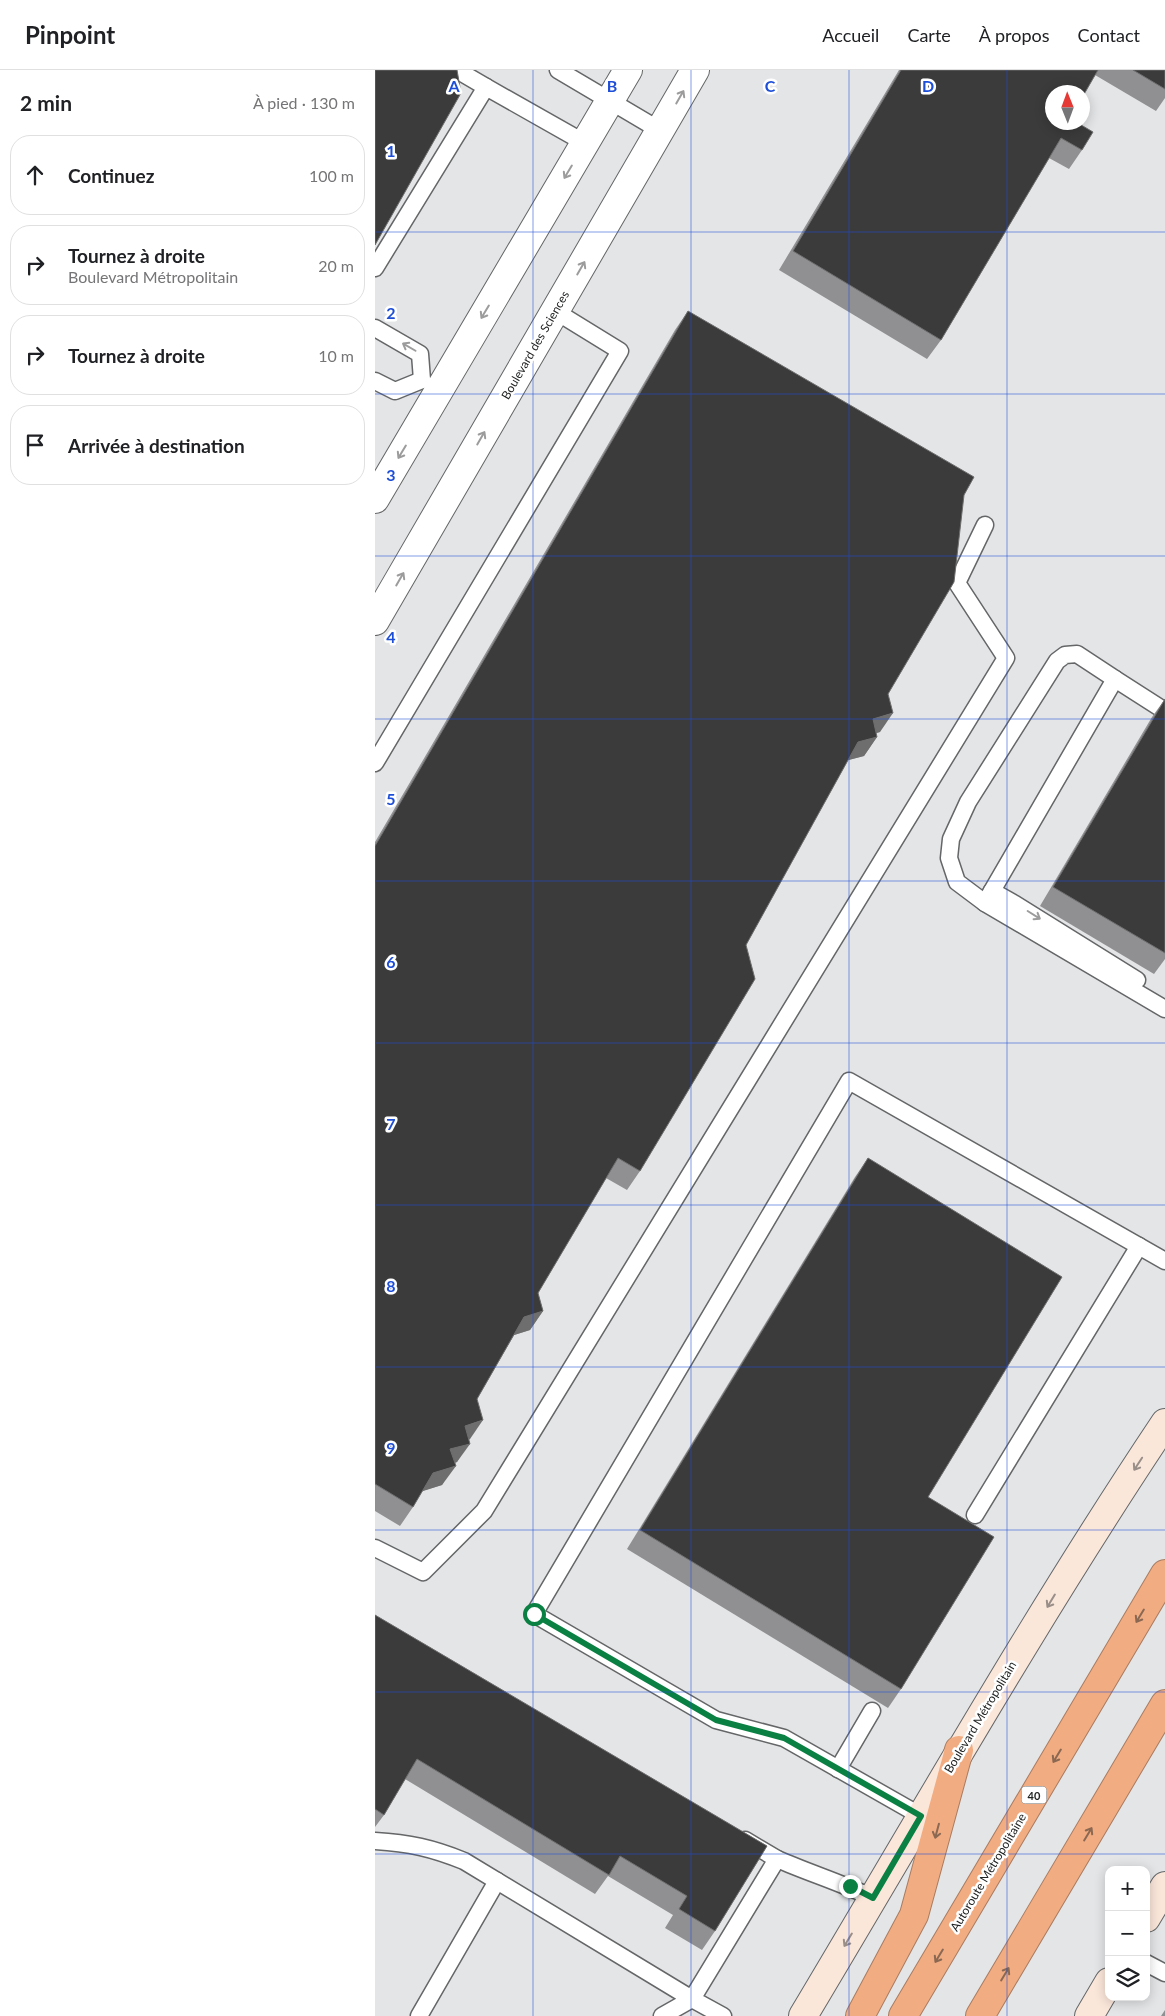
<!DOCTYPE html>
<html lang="fr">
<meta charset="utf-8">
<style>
:root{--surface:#fff;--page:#f2f2f2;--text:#202124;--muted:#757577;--line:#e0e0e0}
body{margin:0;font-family:Lato,sans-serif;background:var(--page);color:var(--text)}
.controls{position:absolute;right:15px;bottom:15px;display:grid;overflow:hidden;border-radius:10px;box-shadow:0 2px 12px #0003}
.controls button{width:45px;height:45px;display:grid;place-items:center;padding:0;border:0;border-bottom:1px solid var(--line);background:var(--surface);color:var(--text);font:25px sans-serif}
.compass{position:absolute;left:670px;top:15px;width:45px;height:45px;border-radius:50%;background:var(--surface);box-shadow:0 2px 12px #0003;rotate:359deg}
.stop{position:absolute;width:15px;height:15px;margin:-11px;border:4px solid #0b8043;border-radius:50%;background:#fff}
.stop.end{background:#0b8043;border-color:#fff;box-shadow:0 1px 5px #0008}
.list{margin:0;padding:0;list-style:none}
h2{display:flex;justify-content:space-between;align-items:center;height:65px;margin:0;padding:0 20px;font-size:21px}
h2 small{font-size:16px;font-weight:400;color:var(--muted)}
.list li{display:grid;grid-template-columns:32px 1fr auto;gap:15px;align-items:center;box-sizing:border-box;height:80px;margin:0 10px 10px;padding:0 10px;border:1px solid var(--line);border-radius:20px}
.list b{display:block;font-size:19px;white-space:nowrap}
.list p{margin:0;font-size:16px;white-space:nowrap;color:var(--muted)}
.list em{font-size:16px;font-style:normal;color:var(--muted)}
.icon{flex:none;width:28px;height:28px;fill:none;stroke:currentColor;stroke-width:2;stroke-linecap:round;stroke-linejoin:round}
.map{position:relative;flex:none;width:790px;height:1946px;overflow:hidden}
header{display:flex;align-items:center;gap:30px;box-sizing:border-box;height:70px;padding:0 25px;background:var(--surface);border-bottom:1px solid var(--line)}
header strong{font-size:24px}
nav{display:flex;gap:28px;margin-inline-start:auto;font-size:18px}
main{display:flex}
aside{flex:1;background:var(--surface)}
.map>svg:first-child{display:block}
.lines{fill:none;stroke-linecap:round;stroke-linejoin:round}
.service-casing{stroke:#646667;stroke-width:19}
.tertiary-casing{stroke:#646667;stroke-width:30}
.secondary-casing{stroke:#646667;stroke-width:30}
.motorway-casing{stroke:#a97c61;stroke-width:30}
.service{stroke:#fff;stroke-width:16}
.tertiary{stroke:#fff;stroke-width:28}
.secondary{stroke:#fbe6da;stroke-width:28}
.motorway{stroke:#f2ac82;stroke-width:28}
.wall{fill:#909092}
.shaded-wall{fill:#6e6e6f}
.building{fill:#3c3b3c;stroke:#6e6e6f}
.oneway{stroke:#9c9c9c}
.oneway2{stroke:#998e88}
.oneway3{stroke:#8a6852}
.route{stroke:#0b8043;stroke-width:6}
.grid{fill:none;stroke:#1d4ed8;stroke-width:1;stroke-opacity:0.55}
.labels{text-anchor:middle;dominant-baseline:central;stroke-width:5;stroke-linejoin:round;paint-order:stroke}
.shield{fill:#fff;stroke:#646565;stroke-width:1}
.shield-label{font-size:11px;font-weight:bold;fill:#222323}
.street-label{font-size:12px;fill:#222323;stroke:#fff}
.grid-label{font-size:16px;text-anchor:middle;font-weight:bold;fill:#1d4ed8;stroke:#fff;stroke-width:5;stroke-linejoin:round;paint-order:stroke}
</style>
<header>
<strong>Pinpoint</strong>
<nav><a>Accueil</a><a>Carte</a><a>À propos</a><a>Contact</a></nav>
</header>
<main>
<aside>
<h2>2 min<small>À pied · 130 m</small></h2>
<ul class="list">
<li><svg class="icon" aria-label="ahead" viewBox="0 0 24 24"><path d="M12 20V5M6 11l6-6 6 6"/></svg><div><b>Continuez</b></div><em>100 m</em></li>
<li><svg class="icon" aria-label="right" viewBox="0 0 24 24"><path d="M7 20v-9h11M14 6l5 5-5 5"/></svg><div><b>Tournez à droite</b><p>Boulevard Métropolitain</p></div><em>20 m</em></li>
<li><svg class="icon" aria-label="right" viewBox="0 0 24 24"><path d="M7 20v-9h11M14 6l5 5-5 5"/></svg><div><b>Tournez à droite</b></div><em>10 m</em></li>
<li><svg class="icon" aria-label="arrive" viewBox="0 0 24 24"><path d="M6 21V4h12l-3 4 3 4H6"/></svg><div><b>Arrivée à destination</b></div></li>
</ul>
</aside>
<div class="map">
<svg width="790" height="1946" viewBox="0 0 790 1946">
<rect width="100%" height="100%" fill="#e4e5e7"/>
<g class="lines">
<defs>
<g id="service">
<polyline points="82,0 111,17"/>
<polyline points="183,0 286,61"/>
<polyline points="0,198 111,17 210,73"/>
<polyline points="0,258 45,284 47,310"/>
<polyline points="0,311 20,321 47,310"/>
<polyline points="790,641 740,609 610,833 790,939"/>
<polyline points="0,693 245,281 180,241"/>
<polyline points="617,821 640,834 762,910"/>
<polyline points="610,833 582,812 574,788 576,769 593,732 682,591 690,585 702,584 740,609"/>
<polyline points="600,1445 764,1176"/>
<polyline points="0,1478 48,1502 109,1441 631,588 582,513 610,455"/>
<polyline points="463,1699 497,1641"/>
<polyline points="546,1746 409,1668 341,1650 159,1544 474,1011 790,1191"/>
<polyline points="370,1770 402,1789"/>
<path d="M0,1771C34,1773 57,1778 89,1791L317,1929L287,1946"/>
<polyline points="771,1893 790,1903"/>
<polyline points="44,1946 122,1811"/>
<path d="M348,1946L317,1929L402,1789C434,1803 467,1813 498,1828"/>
</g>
<g id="tertiary">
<polyline points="0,429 253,0"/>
<polyline points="0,551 320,0"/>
</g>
<g id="secondary">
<polyline points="771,1848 790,1816"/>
<path d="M428,1946C547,1747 661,1546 790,1353"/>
<polyline points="714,1946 734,1912"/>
</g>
<g id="motorway">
<polyline points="485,1946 539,1845 584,1680"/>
<polyline points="528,1946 790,1504"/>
<polyline points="605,1946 790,1634"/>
</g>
</defs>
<use href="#service" class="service-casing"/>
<use href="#tertiary" class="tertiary-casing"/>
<use href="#secondary" class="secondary-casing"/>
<use href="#motorway" class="motorway-casing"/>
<use href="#service" class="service"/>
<use href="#tertiary" class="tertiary"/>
<use href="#secondary" class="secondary"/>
<use href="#motorway" class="motorway"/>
</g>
<g class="wall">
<polygon points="524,0 790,0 790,28 781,41 720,5 678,22 707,80 694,99 674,88 566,270 552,289 404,200"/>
<polygon points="313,241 589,425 513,624 505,662 501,663 502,667 489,686 473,690 371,875 265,1101 252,1120 231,1108 163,1223 168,1241 155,1260 139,1265 102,1329 95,1369 94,1370 82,1392 80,1393 67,1415 47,1421 38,1437 25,1456 0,1441 0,772 300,260"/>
<polygon points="790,629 790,889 779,904 665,836 777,647"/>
<polygon points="493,1088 553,1427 526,1619 513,1638 252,1479 480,1107"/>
<polygon points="0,1545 392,1776 340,1861 327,1880 290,1858 298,1845 233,1806 220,1824 30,1709 9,1745 0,1757"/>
<polygon points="790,1940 790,1946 786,1946"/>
</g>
<g class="shaded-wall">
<polygon points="518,643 505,662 484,668 498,649"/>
<polygon points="502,667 489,686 470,691 483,672"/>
<polygon points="168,1241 155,1260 136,1266 149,1247"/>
<polygon points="108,1350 95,1369 76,1374 90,1356"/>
<polygon points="95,1374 82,1392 62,1398 75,1379"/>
<polygon points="81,1396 67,1415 45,1422 58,1403"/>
</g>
<g class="building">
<polygon points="0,0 82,0 86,23 0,175"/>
<polygon points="526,0 723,0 708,26 708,22 678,22 678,52 701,52 718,62 707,80 686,68 566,270 418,181"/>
<polygon points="758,0 790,0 790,19"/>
<polygon points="313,241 599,407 589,425 579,512 513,624 518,643 498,649 502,667 483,672 371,875 380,909 265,1101 243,1088 163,1223 168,1241 149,1247 102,1329 108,1350 90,1356 95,1374 75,1379 81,1396 58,1403 38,1437 0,1414 0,776"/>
<polygon points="790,629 790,883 678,817"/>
<polygon points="493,1088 687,1207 553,1427 619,1467 526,1619 265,1460"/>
<polygon points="0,1545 392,1776 340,1861 304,1839 312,1826 245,1786 234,1805 42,1689 9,1745 0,1739"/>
</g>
<defs><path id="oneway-shaft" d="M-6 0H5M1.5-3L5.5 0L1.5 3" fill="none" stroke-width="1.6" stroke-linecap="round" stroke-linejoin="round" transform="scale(1.25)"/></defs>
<g class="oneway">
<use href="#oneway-shaft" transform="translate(305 27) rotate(-60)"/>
<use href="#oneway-shaft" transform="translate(193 102) rotate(121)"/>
<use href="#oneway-shaft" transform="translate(206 198) rotate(-60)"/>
<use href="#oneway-shaft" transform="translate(110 242) rotate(121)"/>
<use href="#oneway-shaft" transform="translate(34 277) rotate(-150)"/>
<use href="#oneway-shaft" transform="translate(106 368) rotate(-60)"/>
<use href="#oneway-shaft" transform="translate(27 382) rotate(121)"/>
<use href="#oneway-shaft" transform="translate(25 509) rotate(-60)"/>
<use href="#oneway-shaft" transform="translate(659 845) rotate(32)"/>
</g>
<g class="oneway2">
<use href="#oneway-shaft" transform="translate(763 1394) rotate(123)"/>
<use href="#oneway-shaft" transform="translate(676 1531) rotate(121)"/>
<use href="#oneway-shaft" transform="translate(473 1870) rotate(121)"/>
</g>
<g class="oneway3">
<use href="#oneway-shaft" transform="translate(765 1546) rotate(121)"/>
<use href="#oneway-shaft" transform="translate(682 1686) rotate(121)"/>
<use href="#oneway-shaft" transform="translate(562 1761) rotate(105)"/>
<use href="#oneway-shaft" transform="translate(713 1764) rotate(-59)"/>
<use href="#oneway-shaft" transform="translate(564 1886) rotate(121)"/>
<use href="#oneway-shaft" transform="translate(630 1904) rotate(-59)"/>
</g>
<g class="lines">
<polyline class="route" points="159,1544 341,1650 409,1668 546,1746 498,1828 475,1816"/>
</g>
<path class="grid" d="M158,0V1946M316,0V1946M474,0V1946M632,0V1946M0,162H790M0,324H790M0,486H790M0,649H790M0,811H790M0,973H790M0,1135H790M0,1297H790M0,1460H790M0,1622H790M0,1784H790"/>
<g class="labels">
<rect class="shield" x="646.5" y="1716.5" width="25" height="17" rx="4"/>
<g class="shield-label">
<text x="659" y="1725">40</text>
</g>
<g class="street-label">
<text transform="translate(160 275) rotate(-60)">Boulevard des Sciences</text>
<text transform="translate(605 1647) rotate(-59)">Boulevard Métropolitain</text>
<text transform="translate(613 1802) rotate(-59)">Autoroute Métropolitaine</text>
</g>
</g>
<g class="grid-label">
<text x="79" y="22">A</text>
<text x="237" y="22">B</text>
<text x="395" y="22">C</text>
<text x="553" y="22">D</text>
<text x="16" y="87">1</text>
<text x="16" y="249">2</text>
<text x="16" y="411">3</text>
<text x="16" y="573">4</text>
<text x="16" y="735">5</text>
<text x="16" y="898">6</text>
<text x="16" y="1060">7</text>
<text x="16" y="1222">8</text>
<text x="16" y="1384">9</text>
</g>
</svg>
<div class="controls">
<button>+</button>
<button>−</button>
<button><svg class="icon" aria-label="layers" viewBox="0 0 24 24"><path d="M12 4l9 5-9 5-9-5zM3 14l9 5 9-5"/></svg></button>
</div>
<svg class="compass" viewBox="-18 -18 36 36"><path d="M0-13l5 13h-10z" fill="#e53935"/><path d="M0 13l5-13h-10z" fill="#757577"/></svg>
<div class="stop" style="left:159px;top:1544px"></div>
<div class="stop end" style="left:475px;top:1816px"></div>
</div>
</main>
